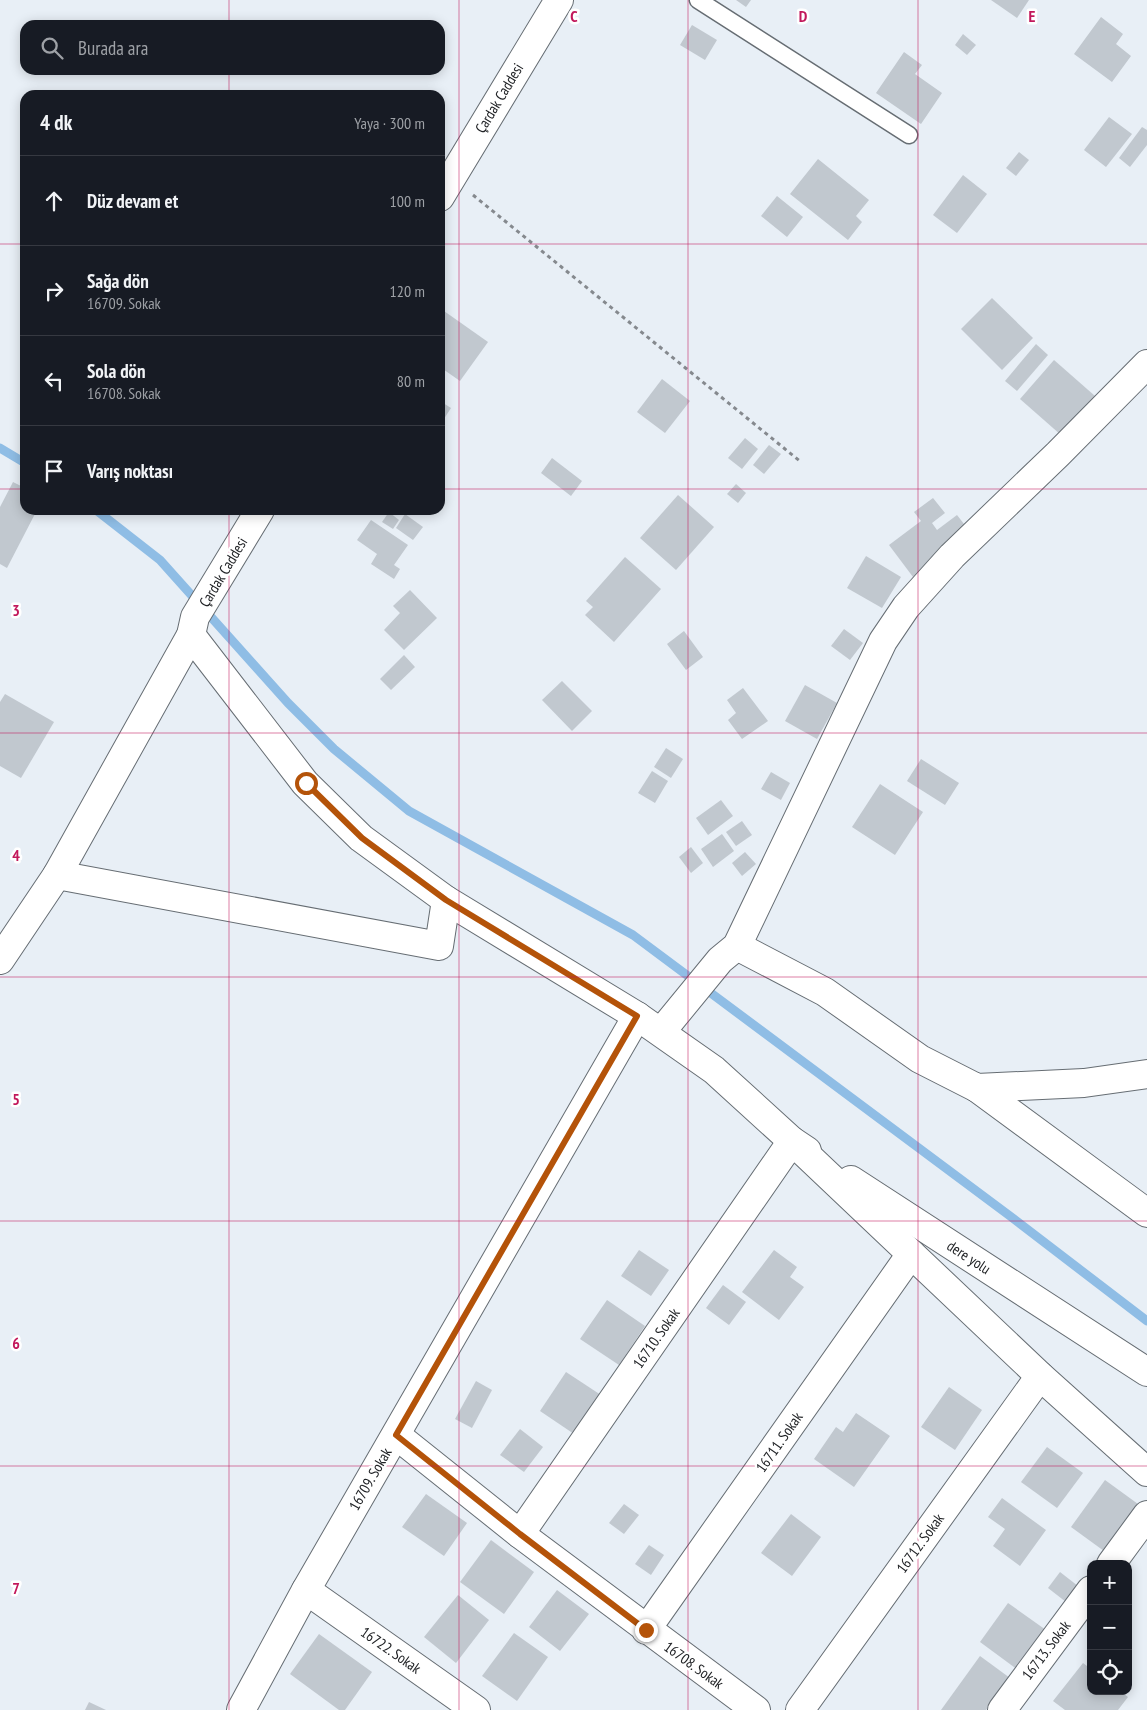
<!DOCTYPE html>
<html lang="tr">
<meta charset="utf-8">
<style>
:root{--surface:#171b24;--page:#242831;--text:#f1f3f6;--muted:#9ea1a6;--line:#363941}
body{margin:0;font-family:"PT Sans Narrow",sans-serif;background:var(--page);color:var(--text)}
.controls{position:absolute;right:15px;bottom:15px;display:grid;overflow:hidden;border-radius:10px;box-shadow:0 2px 12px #0003}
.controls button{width:45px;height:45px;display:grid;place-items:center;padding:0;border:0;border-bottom:1px solid var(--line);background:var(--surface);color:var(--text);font:25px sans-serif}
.stop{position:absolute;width:15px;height:15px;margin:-11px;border:4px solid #b45309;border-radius:50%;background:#fff}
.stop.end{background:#b45309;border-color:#fff;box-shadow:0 1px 5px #0008}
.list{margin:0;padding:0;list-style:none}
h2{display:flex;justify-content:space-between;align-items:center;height:65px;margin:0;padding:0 20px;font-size:21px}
h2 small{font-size:16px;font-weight:400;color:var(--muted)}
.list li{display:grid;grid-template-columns:32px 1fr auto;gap:15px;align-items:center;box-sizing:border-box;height:90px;padding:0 20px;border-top:1px solid var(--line)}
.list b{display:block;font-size:19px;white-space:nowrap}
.list p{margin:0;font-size:16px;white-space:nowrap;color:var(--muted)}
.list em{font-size:16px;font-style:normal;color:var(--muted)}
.icon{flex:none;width:28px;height:28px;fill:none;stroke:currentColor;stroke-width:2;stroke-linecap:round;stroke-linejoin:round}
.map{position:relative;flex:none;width:1147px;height:1710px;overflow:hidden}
.search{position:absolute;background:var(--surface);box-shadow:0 2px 12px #0003;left:20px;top:20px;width:425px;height:55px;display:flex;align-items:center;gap:12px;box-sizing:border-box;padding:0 18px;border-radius:15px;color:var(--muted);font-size:19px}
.panel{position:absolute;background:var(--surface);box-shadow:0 2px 12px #0003;left:20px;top:90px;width:425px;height:425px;border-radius:15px}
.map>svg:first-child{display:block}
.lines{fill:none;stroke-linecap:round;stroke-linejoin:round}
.stream{stroke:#8fbde5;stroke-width:9}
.building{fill:#c1c8cf}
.service-casing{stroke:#666d73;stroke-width:19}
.minor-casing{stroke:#666d73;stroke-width:30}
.tertiary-casing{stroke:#666d73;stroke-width:30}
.secondary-casing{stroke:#666d73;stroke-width:30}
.path{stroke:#85898e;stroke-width:3;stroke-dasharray:4 4;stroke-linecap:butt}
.service{stroke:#fff;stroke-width:16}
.minor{stroke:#fff;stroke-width:28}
.tertiary{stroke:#fff;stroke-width:28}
.secondary{stroke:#fff;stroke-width:28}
.route{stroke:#b45309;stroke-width:6}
.grid{fill:none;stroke:#c2185b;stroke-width:1;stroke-opacity:0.55}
.labels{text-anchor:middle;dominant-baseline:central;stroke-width:5;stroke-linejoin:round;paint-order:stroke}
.street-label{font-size:15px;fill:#212326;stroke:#fff}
.grid-label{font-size:16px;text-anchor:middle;font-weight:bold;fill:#c2185b;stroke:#fff;stroke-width:5;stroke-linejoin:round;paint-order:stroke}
</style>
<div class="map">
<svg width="1147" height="1710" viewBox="0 0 1147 1710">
<rect width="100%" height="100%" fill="#e8eff6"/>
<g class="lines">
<g class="stream">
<polyline points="0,448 25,463"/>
<polyline points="96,510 160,560 288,703 334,749 409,811 633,935 1010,1216 1147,1321"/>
</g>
</g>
<g class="building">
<polygon points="736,0 751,0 746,7"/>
<polygon points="991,0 1029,0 1017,18"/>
<polygon points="1101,17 1123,34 1116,44 1131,56 1112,82 1074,54"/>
<polygon points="692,25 717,40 705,60 680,45"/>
<polygon points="963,34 976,45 967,55 955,45"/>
<polygon points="904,52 922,65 915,74 942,93 921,124 876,93"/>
<polygon points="1109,117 1132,134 1106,167 1084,150"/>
<polygon points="1142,127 1147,130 1147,145 1130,167 1119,158"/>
<polygon points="1019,152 1029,160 1016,176 1006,168"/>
<polygon points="818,159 869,200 856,216 862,222 848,240 790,194"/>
<polygon points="963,175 987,194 957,233 933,215"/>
<polygon points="777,196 803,217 787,237 761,216"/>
<polygon points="992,298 1033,338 1002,370 961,329"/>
<polygon points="444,311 488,342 460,381 440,367 440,316"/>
<polygon points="1036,344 1048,355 1017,391 1005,381"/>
<polygon points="1054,360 1095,396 1061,435 1020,399"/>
<polygon points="662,379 690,401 665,433 637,412"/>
<polygon points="440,401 451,408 440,425"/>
<polygon points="745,438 758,449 742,469 728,458"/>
<polygon points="769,445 781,454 764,474 753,465"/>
<polygon points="552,458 582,481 571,496 541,473"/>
<polygon points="13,482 25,488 25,510 37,510 7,568 0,564 0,507"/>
<polygon points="736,484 746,493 738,503 727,494"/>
<polygon points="678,495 714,527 676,570 640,538"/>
<polygon points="933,498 945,513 932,523 937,530 957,515 971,533 913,577 889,545 921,521 914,512"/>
<polygon points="389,512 399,520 393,529 382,522"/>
<polygon points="405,514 423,527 413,540 396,528"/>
<polygon points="371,520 408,545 394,565 400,569 394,579 371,564 377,554 357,540"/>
<polygon points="866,556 901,577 882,608 847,588"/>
<polygon points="625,557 661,589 614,642 585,615 593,607 586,601"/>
<polygon points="410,590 437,618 404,650 384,630 400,613 393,606"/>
<polygon points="844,629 863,643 850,660 831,646"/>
<polygon points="684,631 703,657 686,670 667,644"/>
<polygon points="404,655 415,667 391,690 380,679"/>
<polygon points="562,681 592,711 572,731 542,700"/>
<polygon points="805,685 837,703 817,739 785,721"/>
<polygon points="743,688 768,721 742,739 728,720 736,713 727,700"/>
<polygon points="5,694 54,722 21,778 0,766 0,702"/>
<polygon points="666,748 683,759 671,778 654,767"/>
<polygon points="921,759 959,783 945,805 907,781"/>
<polygon points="652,771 668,781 655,803 638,793"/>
<polygon points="771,772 790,783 781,800 761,789"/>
<polygon points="880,784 923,812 895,855 852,827"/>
<polygon points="721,800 733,816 708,835 696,818"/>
<polygon points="742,821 752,835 736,846 726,832"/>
<polygon points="722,834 734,851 713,867 701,849"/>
<polygon points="691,847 703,863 691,873 679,857"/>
<polygon points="745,852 756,864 742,876 732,863"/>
<polygon points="639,1250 669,1270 651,1296 621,1276"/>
<polygon points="774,1250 797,1267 790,1277 804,1287 779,1320 742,1292"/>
<polygon points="723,1285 746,1302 729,1325 706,1308"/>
<polygon points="607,1300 645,1326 619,1365 580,1339"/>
<polygon points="566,1372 604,1397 577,1436 540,1411"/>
<polygon points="476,1381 492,1390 472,1428 455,1419"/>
<polygon points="949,1387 982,1410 955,1450 921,1427"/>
<polygon points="856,1413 890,1436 854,1487 814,1459 836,1427 843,1432"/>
<polygon points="520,1429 543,1447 524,1472 500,1455"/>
<polygon points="1047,1447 1083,1473 1057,1508 1021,1482"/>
<polygon points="1105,1480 1138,1504 1104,1551 1071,1527"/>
<polygon points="426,1494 467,1523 444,1556 402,1527"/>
<polygon points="1002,1498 1046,1530 1020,1566 993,1546 1005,1529 988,1517"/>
<polygon points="624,1504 639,1515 624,1534 609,1523"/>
<polygon points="791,1514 821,1537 792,1576 761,1553"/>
<polygon points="491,1540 534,1572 504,1614 460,1582"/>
<polygon points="649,1545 664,1555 651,1575 635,1564"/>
<polygon points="1060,1572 1078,1586 1066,1602 1048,1588"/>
<polygon points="557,1590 589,1614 560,1651 529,1627"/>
<polygon points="458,1595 489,1620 456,1663 424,1637"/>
<polygon points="1008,1603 1046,1630 1018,1670 980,1642"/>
<polygon points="514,1633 548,1657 517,1701 482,1676"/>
<polygon points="319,1634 372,1672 345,1710 339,1710 290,1674"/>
<polygon points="980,1656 1010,1678 986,1710 941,1710"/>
<polygon points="1083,1663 1091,1669 1091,1691 1120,1691 1128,1697 1118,1710 1065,1710 1053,1701"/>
<polygon points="89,1702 106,1710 85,1710"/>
</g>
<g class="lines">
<defs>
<polyline id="service" points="698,0 909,135"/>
<g id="minor">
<polyline points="191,635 305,783 361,838 446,900 637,1016 714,1070 792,1141 1040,1376 1147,1472"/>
<polyline points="57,875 439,946 446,900"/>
<polyline points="737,946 825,992 920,1059 977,1088 1084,1083 1147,1074"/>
<polyline points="661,1032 720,960 737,946 883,641 906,607 952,556 1058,454 1147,364"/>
<polyline points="977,1088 1147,1213"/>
<polyline points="851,1180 1147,1372"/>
<polyline points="396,1435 520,1534 756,1710"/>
<polyline points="520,1534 792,1141 807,1151"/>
<polyline points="1111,1564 1147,1515"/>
<polyline points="306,1590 476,1710"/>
<polyline points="646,1630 911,1254"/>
<polyline points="800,1710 1040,1376"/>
<polyline points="1002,1710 1091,1590"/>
</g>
<polyline id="tertiary" points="241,1710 306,1590 637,1016"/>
<g id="secondary">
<polyline points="440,197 559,0"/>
<polyline points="0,960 57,875 191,635 195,617 260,510"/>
</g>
</defs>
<use href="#service" class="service-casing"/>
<use href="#minor" class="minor-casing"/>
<use href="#tertiary" class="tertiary-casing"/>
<use href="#secondary" class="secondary-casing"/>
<polyline class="path" points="473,195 801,462"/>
<use href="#service" class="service"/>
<use href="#minor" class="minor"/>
<use href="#tertiary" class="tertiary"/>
<use href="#secondary" class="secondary"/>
</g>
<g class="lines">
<polyline class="route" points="306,783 362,838 446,900 637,1016 396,1435 520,1534 646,1630"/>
</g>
<path class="grid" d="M229,0V25M459,0V1710M688,0V1710M918,0V1710M229,70V95M0,244H25M440,244H1147M0,489H25M440,489H1147M229,510V1710M0,733H1147M0,977H1147M0,1221H1147M0,1466H1147"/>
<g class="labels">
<g class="street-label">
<text transform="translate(499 98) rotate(-59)">Çardak Caddesi</text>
<text transform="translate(223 572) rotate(-59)">Çardak Caddesi</text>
<text transform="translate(969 1257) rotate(33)">dere yolu</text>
<text transform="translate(656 1338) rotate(-55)">16710. Sokak</text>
<text transform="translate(779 1442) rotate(-55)">16711. Sokak</text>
<text transform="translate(370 1479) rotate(-60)">16709. Sokak</text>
<text transform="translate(920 1543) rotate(-54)">16712. Sokak</text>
<text transform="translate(391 1650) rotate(35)">16722. Sokak</text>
<text transform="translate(1046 1650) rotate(-53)">16713. Sokak</text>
<text transform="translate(694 1665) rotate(36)">16708. Sokak</text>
</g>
</g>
<g class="grid-label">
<text x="574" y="22">C</text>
<text x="803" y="22">D</text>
<text x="1032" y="22">E</text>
<text x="16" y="616">3</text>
<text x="16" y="861">4</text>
<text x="16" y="1105">5</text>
<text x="16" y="1349">6</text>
<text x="16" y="1594">7</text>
</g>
</svg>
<div class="controls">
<button>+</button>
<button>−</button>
<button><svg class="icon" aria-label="locate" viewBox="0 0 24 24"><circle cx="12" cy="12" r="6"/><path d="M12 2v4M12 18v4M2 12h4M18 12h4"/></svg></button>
</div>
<div class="stop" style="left:306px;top:783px"></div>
<div class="stop end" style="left:646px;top:1630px"></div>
<div class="search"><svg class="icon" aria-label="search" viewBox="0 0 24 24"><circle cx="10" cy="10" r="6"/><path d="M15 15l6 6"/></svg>Burada ara</div>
<section class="panel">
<h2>4 dk<small>Yaya · 300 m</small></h2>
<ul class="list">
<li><svg class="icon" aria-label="ahead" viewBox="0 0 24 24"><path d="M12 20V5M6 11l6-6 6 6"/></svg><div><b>Düz devam et</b></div><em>100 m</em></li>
<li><svg class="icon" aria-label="right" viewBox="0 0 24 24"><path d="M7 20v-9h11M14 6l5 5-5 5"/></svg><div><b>Sağa dön</b><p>16709. Sokak</p></div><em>120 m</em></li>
<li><svg class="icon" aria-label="left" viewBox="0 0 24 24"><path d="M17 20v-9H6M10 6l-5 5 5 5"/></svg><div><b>Sola dön</b><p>16708. Sokak</p></div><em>80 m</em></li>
<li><svg class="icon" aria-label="arrive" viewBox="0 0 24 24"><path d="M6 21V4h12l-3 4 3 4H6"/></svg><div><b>Varış noktası</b></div></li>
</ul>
</section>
</div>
